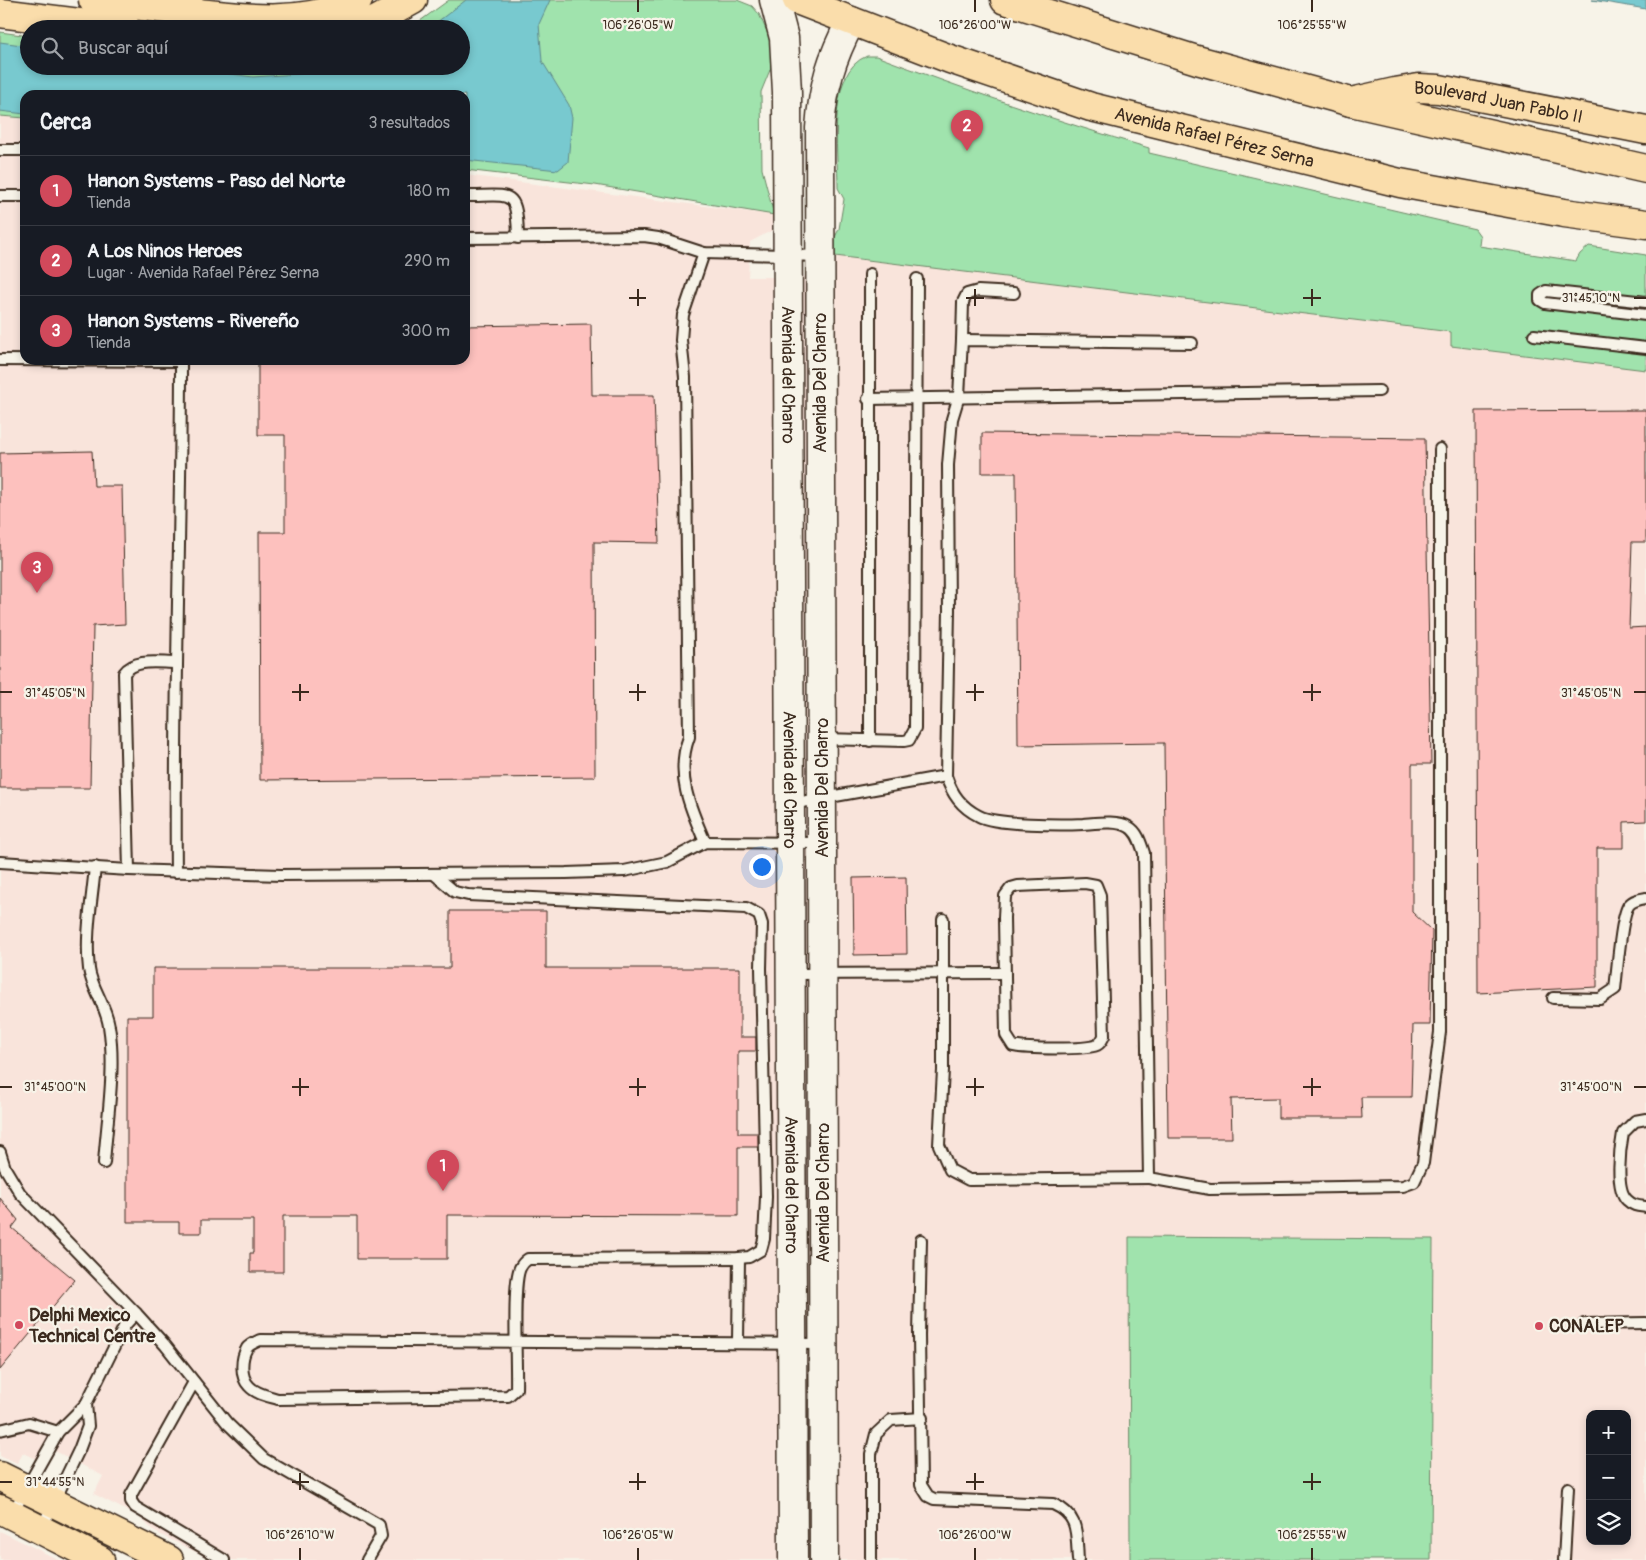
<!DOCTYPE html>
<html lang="es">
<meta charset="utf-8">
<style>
:root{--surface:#171b24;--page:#20242c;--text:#f1f3f6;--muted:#9ea1a6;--line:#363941;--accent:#d1495b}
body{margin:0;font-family:Pangolin,sans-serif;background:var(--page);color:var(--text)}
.controls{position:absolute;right:15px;bottom:15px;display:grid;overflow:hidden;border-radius:10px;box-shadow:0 2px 8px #0003}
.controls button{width:45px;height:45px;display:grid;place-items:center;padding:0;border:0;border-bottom:1px solid var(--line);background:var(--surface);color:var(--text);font:25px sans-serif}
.you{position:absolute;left:761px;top:866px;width:18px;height:18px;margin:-12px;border:4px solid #fff;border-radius:50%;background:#1a73e8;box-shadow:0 0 0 8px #1a73e833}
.badge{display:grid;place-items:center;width:32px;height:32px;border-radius:50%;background:var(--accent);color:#fff;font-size:16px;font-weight:700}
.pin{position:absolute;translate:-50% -41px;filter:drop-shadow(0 1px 2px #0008)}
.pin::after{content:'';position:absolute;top:26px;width:18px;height:15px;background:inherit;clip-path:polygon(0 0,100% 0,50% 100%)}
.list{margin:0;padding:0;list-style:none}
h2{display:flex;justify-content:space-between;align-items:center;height:65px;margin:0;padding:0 20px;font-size:21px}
h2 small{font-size:16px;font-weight:400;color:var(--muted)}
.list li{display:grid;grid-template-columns:32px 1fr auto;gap:15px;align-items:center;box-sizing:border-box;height:70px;padding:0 20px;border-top:1px solid var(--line)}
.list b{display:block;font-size:19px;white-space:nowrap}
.list p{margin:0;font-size:16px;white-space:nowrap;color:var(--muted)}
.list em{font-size:16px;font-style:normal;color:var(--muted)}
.icon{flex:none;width:28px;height:28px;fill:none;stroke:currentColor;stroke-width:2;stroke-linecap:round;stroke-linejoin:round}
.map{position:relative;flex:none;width:1646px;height:1560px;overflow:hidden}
.search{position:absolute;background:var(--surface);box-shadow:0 2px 8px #0003;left:20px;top:20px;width:450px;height:55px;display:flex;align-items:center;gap:12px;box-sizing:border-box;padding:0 18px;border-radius:28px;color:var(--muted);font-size:19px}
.panel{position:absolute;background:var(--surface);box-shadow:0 2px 8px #0003;left:20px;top:90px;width:450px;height:275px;border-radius:15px}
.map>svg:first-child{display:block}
.built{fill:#f9e4db;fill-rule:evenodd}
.green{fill:#a0e3ad;stroke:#6e8666}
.water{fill:#78c9cf;stroke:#608988}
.building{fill:#fdc1be;stroke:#3b2a1e}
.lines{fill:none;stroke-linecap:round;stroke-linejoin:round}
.lane-casing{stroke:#3b2a1e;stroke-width:14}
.secondary-casing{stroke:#3b2a1e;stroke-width:31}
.primary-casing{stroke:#3b2a1e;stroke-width:31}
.highway-casing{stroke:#3b2a1e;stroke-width:31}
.lane{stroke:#f7f3e8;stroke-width:10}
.secondary{stroke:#f7f3e8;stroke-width:28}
.primary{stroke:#faddab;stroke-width:28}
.highway{stroke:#faddab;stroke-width:28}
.ticks{fill:none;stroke:#3b2a1e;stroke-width:2}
.poi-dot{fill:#d1495b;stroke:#f7f3e8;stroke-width:2}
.labels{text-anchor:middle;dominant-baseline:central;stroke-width:4.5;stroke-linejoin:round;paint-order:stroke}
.street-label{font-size:18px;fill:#3b2a1e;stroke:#f7f3e8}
.poi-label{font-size:18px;font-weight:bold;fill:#3b2a1e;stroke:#f7f3e8;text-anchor:start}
.ticks-label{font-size:12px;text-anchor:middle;fill:#3b2a1e;stroke:#f7f3e8;stroke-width:4.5;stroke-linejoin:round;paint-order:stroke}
</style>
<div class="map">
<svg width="1646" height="1560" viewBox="0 0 1646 1560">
<rect width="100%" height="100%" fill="#f7f3e8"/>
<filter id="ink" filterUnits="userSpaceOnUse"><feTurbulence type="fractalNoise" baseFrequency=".02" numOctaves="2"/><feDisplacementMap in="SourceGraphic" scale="10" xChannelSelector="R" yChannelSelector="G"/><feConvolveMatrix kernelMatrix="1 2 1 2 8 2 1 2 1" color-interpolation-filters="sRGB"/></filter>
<g filter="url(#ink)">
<g class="built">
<path d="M0,116L25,119V360H465V175L774,215L773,230L750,242L748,277H834L835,256L1451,332V346L1646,370V1560H1431L1433,1239L1129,1237L1130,1560H212L155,1532L139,1517L94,1494L103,1476L55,1451L48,1465L23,1453L17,1464L0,1456ZM1590,1414H1627V1541H1590Z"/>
<polygon points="0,1531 59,1560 0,1560"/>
</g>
<g class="green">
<polygon points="449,0 737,0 752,6 759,14 769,36 772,65 761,92 762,169 774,215 595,185 465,170 465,95 25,95 25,118 0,116 0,32 29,36 29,66 461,66 461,29 409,29"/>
<path d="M867,56H876C966,90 1057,121 1149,148V153L1475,229L1480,236L1479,246L1576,261L1580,254L1589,246L1646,255V370L1451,346V332L835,256L834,239L839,229L844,199L838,188C838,151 826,72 867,56Z"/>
<polygon points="1129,1237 1433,1239 1431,1560 1130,1560"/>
</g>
<g class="water">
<polygon points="466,0 550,0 539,24 542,61 569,105 572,118 568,162 558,170 465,160 465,95 25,95 25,114 0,111 0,42 29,46 29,66 172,66 253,77 311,73 343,66 461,66 461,29 428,29"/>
<polygon points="1592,0 1646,0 1646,9"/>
</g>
<g class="building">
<polygon points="591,324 592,395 654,395 659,543 594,542 595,777 260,780 259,532 285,532 285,435 258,435 258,360 465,360 465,326"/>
<polygon points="1646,410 1646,542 1632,542 1629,628 1646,627 1646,821 1624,822 1624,848 1597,848 1597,987 1478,993 1476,411"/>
<polygon points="982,433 1425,438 1431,764 1412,764 1412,912 1432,931 1430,1025 1413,1025 1411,1097 1361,1097 1362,1118 1278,1118 1278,1098 1231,1099 1232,1138 1168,1138 1164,743 1018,745 1016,473 982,473"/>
<polygon points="92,451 94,486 122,486 125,624 93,626 90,788 0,788 0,453"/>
<polygon points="906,877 907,954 854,955 853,878"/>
<polygon points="450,911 546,911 546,968 740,968 740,1037 756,1037 756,1051 738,1051 738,1133 758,1133 758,1147 738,1147 738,1216 447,1215 447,1259 357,1259 357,1216 283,1216 283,1272 250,1272 250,1253 253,1253 253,1220 201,1220 201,1233 179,1233 179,1222 127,1222 127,1016 153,1016 153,968 450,968"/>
<polygon points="0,1198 18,1220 12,1228 75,1280 0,1370"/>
</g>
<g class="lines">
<defs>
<g id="lane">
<polyline points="0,150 25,150"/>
<polyline points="0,196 25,196"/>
<path d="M465,196C511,196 517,187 518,238"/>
<polyline points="465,238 644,236 658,238 704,253 819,256"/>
<path d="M704,253L683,315L681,340L685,377L689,737C675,774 690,808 705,842"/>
<polyline points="870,274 870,741"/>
<polyline points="1646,302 1546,291 1540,295 1540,300 1545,303 1646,315"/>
<polyline points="1534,335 1646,348"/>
<polyline points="962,340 963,302 967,294 978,291 1014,293"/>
<polyline points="0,360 181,361"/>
<polyline points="868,399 1379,391"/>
<polyline points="823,739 904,741 909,740 915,729 917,279"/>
<polyline points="946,776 949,610 948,465 952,419 959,396 962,340 1192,343"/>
<path d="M791,804L946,776C952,794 961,807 979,816C996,825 1062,825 1083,824C1097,823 1117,820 1129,827C1138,832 1141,844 1144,853L1149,1178L1210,1189L1403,1186L1414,1182L1423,1163L1440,1032V449"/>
<polyline points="0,862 129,870 281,875 566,873 624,871 667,862 705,842 820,843"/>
<path d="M95,867C92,900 85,936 89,969C91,987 106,1005 109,1026C116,1068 107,1120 104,1163"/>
<path d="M129,870L124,673C136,658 158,663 176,663"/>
<path d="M176,872C174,701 181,531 181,360"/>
<path d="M434,874L455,892L468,895L746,908L759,915L762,924L761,968L766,1197L764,1239L761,1250L749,1257L739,1258L528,1259C525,1261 522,1264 520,1268C512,1285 517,1365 516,1389L508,1396L278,1399C268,1396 256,1394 249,1386C240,1377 241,1358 247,1348C250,1344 256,1342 260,1340L823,1344"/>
<path d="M1085,883L1096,885L1100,895L1104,1036C1102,1040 1101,1043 1097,1045C1086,1050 1026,1049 1013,1046L1006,1035L1004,918L1005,896L1011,888L1018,886Z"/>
<polyline points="943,919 943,1070 939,1145 950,1170 969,1180 1149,1178"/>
<polyline points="791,974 1005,973"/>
<path d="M1553,998L1600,999L1615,989C1617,974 1621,914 1629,905C1633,900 1640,899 1646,898"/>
<path d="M1646,1119L1635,1121L1623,1133C1620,1148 1615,1189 1627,1200C1633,1206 1639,1206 1646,1207"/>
<polyline points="0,1152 5,1168 20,1193 136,1313 125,1325 86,1404 58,1432 12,1514"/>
<path d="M921,1240L919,1335L921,1485L928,1496L934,1499L1053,1504C1080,1516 1076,1534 1078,1560"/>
<polyline points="136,1313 165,1345 227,1423 264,1459 379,1525 381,1536 367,1560"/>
<polyline points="1584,1324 1646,1323"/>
<polyline points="738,1342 739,1258"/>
<polyline points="194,1382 131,1495 131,1501 135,1507 224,1560"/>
<polyline points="0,1430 29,1423 58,1432"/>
<polyline points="41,1529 79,1450 88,1426 86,1404"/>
<polyline points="871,1560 871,1454 876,1434 891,1420 922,1418"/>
<polyline points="1564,1560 1568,1488"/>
</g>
<g id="secondary">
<path id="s1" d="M774,0L784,38L787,92L793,1560"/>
<path d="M824,1560L820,128C823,86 831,59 851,21"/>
</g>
<g id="primary">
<path d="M93,0C126,4 159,8 192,12C249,19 305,26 358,0"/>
<polyline points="0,13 127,29"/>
<polyline points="354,29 377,20 413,0"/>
<polyline points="1351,102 1646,169"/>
<polyline points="0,1476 169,1560"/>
<polyline points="0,1509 100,1560"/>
</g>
<g id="highway">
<path id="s2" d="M797,0L950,59L1091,107L1400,183L1564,213L1646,224"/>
<path id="s3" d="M1005,0L1197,60L1351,102L1395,92L1419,88L1439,89L1646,130"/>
</g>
</defs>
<use href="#lane" class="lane-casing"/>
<use href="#secondary" class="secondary-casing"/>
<use href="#primary" class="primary-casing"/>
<use href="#highway" class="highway-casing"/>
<use href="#lane" class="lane"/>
<use href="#secondary" class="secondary"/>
<use href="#primary" class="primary"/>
<use href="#highway" class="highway"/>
</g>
</g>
<path class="ticks" d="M638,0V12M975,0V12M1312,0V12M638,289V306M975,289V306M1312,289V306M629,298H646M966,298H984M1303,298H1321M1634,298H1646M300,684V701M638,684V701M975,684V701M1312,684V701M0,692H12M292,692H309M629,692H646M966,692H984M1303,692H1321M1634,692H1646M300,1078V1096M638,1078V1096M975,1078V1096M1312,1078V1096M0,1087H12M292,1087H309M629,1087H646M966,1087H984M1303,1087H1321M1634,1087H1646M300,1473V1490M638,1473V1490M975,1473V1490M1312,1473V1490M0,1482H12M292,1482H309M629,1482H646M966,1482H984M1303,1482H1321M300,1548V1560M638,1548V1560M975,1548V1560M1312,1548V1560"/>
<g class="poi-dot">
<circle cx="19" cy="1325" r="5"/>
<circle cx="1539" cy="1326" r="5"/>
</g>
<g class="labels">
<g class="street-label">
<text stroke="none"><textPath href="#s3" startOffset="511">Boulevard Juan Pablo II</textPath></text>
<text stroke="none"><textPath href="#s2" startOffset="440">Avenida Rafael Pérez Serna</textPath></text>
<text stroke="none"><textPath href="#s1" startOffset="376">Avenida del Charro</textPath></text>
<text transform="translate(820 383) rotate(-90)">Avenida Del Charro</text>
<text stroke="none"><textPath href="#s1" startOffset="781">Avenida del Charro</textPath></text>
<text transform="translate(822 788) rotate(-90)">Avenida Del Charro</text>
<text stroke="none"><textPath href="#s1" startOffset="1186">Avenida del Charro</textPath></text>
<text transform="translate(823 1193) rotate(-90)">Avenida Del Charro</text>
</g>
<g class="poi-label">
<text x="29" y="1315">Delphi Mexico<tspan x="29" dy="21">Technical Centre</tspan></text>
<text x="1549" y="1326">CONALEP</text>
</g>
</g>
<g class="ticks-label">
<text x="638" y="29">106°26'05"W</text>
<text x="975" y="29">106°26'00"W</text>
<text x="1312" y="29">106°25'55"W</text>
<text x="1591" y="302">31°45'10"N</text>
<text x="55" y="697">31°45'05"N</text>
<text x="1591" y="697">31°45'05"N</text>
<text x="55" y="1091">31°45'00"N</text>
<text x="1591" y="1091">31°45'00"N</text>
<text x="55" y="1486">31°44'55"N</text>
<text x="300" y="1539">106°26'10"W</text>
<text x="638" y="1539">106°26'05"W</text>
<text x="975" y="1539">106°26'00"W</text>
<text x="1312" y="1539">106°25'55"W</text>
</g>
</svg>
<div class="controls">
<button>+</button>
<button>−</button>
<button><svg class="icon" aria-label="layers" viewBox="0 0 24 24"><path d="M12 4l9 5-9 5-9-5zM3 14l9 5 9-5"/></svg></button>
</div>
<div class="you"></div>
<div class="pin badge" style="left:443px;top:1191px">1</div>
<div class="pin badge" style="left:967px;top:151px">2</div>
<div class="pin badge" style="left:37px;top:593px">3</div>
<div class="search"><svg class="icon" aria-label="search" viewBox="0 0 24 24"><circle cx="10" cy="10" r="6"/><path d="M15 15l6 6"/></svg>Buscar aquí</div>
<section class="panel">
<h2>Cerca<small>3 resultados</small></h2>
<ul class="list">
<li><span class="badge">1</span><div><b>Hanon Systems - Paso del Norte</b><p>Tienda</p></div><em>180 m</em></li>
<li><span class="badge">2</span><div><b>A Los Ninos Heroes</b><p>Lugar · Avenida Rafael Pérez Serna</p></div><em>290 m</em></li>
<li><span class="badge">3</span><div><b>Hanon Systems - Rivereño</b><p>Tienda</p></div><em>300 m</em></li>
</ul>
</section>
</div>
